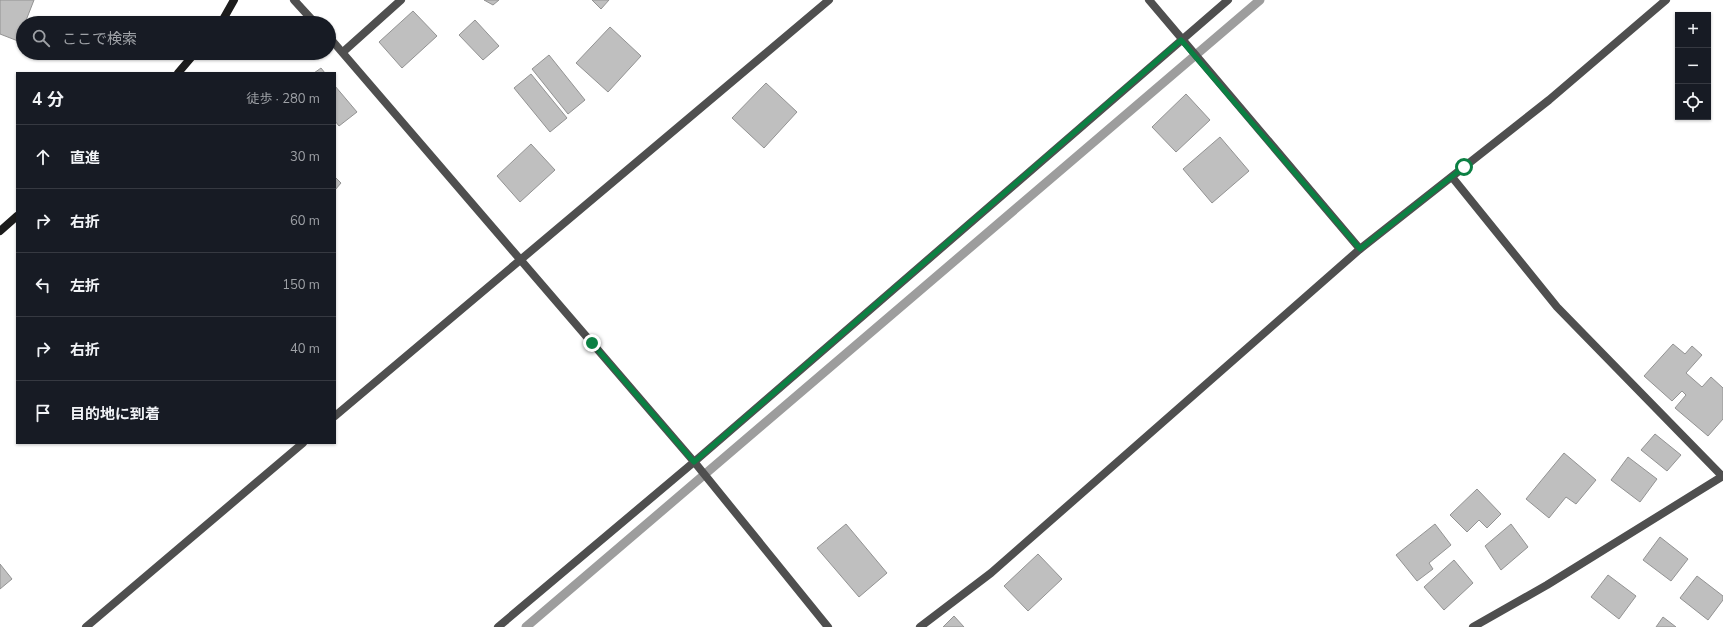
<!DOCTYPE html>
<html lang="ja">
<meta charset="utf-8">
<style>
:root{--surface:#171b24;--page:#20242c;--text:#f1f3f6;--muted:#9ea1a6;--line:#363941}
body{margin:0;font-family:"Nunito Sans","Noto Sans JP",sans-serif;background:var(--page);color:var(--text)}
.controls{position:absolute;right:12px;top:12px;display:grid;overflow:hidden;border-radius:0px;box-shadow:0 1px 3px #0004}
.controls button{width:36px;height:36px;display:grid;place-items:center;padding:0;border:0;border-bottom:1px solid var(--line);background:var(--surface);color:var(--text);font:20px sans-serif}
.stop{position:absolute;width:12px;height:12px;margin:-9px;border:3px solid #0b8043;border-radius:50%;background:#fff}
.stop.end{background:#0b8043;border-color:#fff;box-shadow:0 1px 4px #0008}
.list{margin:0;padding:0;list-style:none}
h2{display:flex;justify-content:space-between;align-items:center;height:52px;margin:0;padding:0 16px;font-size:17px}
h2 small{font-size:13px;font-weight:400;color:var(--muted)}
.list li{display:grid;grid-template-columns:26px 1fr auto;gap:12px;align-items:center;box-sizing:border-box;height:64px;padding:0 16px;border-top:1px solid var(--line)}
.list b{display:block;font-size:15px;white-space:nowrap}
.list em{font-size:13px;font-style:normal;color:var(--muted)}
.icon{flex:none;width:22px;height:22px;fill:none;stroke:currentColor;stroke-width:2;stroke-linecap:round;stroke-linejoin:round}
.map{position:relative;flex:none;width:1723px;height:627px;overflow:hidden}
.search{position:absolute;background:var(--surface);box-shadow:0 1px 3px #0004;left:16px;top:16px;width:320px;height:44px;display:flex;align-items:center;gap:10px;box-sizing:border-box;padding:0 14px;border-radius:22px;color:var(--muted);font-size:15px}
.panel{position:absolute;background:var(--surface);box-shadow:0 1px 3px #0004;left:16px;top:72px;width:320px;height:372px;border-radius:0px}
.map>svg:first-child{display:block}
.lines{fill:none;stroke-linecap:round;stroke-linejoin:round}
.stream{stroke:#9d9d9d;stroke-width:9}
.building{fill:#bfbfbf;stroke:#939393}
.street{stroke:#4f4f4f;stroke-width:8}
.secondary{stroke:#1c1c1c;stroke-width:8}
.route{stroke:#0b8043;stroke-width:5}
</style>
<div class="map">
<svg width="1723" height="627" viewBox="0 0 1723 627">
<rect width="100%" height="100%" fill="#fff"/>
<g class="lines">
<polyline class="stream" points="526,627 1260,0"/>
</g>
<g class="building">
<polygon points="0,0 34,0 25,23 23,23 23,28 18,41 0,34"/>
<polygon points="484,0 499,0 493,5"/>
<polygon points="592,0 609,0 601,9"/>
<polygon points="413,11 437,36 402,68 379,42"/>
<polygon points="475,20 499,46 483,60 459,35"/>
<polygon points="610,27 641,56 608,92 576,63"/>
<polygon points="549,55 585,100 568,114 532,69"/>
<polygon points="321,68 325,73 314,73"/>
<polygon points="531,74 567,118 550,132 514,88"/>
<polygon points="766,83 797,112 764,148 732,118"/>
<polygon points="335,86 357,112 339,126 335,121"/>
<polygon points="1186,94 1210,120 1176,152 1152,127"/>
<polygon points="1220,137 1249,171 1212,203 1183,169"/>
<polygon points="531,144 555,170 520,202 497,176"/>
<polygon points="335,177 341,183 335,190"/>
<polygon points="1673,344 1685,354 1692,346 1702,355 1686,373 1702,387 1711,377 1723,388 1723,419 1708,436 1675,408 1686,395 1682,391 1672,401 1644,376"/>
<polygon points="1655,434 1681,455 1667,471 1641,450"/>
<polygon points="1564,453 1596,480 1576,504 1566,497 1549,518 1526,499"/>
<polygon points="1628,457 1657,479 1640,502 1611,480"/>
<polygon points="1477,489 1501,514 1487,528 1479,520 1467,532 1450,515"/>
<polygon points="846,524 887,573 859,597 817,548"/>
<polygon points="1435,524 1451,545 1429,563 1433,569 1417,581 1396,555"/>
<polygon points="1511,524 1528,547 1501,570 1485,546"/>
<polygon points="1660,537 1688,559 1671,581 1643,560"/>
<polygon points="1038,554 1062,579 1028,611 1004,586"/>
<polygon points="1454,560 1473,583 1444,610 1424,587"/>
<polygon points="0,564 12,579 0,589"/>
<polygon points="1608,575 1636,596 1619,619 1591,597"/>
<polygon points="1697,576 1723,596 1723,600 1708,620 1680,598"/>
<polygon points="954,616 964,627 943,627"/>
<polygon points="1663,617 1676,627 1656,627"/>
</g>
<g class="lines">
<g class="street">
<polyline points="294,0 315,23"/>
<polyline points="1149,0 1360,249"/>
<polyline points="329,37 696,464 828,627"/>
<polyline points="343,52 401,0"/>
<polyline points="1452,177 1557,307 1722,476"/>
<polyline points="335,416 829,0"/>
<polyline points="86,627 303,443"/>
<polyline points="498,627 694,462 1228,0"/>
<polyline points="920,627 991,573 1360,249 1549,100 1666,0"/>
<polyline points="1473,627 1547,585 1723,476"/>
</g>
<g class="secondary">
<polyline points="221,23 234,0"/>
<polyline points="178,73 195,53"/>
<polyline points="0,231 17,216"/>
</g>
</g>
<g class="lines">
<polyline class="route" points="592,343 694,462 1181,40 1360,249 1464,167"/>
</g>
</svg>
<div class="controls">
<button>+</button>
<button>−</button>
<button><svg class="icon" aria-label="locate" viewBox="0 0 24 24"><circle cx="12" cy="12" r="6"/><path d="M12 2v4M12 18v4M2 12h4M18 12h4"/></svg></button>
</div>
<div class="stop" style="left:1464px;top:167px"></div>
<div class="stop end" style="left:592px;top:343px"></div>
<div class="search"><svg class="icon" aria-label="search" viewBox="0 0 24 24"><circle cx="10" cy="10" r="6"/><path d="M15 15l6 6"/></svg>ここで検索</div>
<section class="panel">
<h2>4 分<small>徒歩 · 280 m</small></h2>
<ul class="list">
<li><svg class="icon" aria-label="ahead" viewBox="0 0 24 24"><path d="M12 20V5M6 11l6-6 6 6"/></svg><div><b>直進</b></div><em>30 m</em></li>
<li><svg class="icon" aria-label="right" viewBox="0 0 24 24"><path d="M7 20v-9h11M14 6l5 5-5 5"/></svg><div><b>右折</b></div><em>60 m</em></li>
<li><svg class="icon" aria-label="left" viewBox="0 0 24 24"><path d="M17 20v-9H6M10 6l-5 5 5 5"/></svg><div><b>左折</b></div><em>150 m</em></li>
<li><svg class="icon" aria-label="right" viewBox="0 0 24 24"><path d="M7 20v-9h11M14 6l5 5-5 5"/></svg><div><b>右折</b></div><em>40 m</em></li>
<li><svg class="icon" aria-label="arrive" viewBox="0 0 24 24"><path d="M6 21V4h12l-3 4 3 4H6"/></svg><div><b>目的地に到着</b></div></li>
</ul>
</section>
</div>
